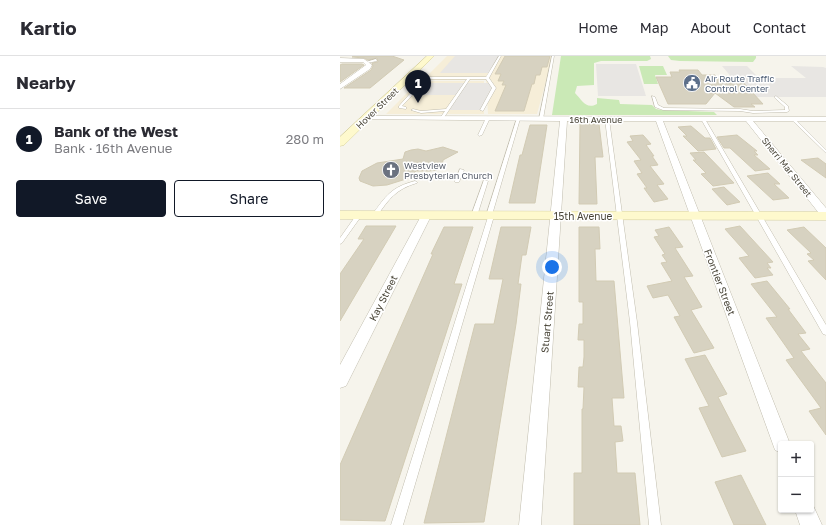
<!DOCTYPE html>
<meta charset="utf-8">
<style>
:root{--surface:#fff;--page:#f2f2f3;--text:#2b2b33;--muted:#7c7c81;--line:#e1e1e2;--accent:#111827}
body{margin:0;font-family:"Golos Text",sans-serif;background:var(--page);color:var(--text)}
.controls{position:absolute;right:12px;bottom:12px;display:grid;overflow:hidden;border-radius:4px;box-shadow:0 1px 3px #0004}
.controls button{width:36px;height:36px;display:grid;place-items:center;padding:0;border:0;border-bottom:1px solid var(--line);background:var(--surface);color:var(--text);font:20px sans-serif}
.you{position:absolute;left:212px;top:211px;width:14px;height:14px;margin:-10px;border:3px solid #fff;border-radius:50%;background:#1a73e8;box-shadow:0 0 0 6px #1a73e833}
.badge{display:grid;place-items:center;width:26px;height:26px;border-radius:50%;background:var(--accent);color:#fff;font-size:13px;font-weight:700}
.pin{position:absolute;translate:-50% -33px;filter:drop-shadow(0 1px 2px #0008)}
.pin::after{content:'';position:absolute;top:21px;width:14px;height:12px;background:inherit;clip-path:polygon(0 0,100% 0,50% 100%)}
.list{margin:0;padding:0;list-style:none}
h2{display:flex;justify-content:space-between;align-items:center;height:52px;margin:0;padding:0 16px;font-size:17px}
h2 small{font-size:13px;font-weight:400;color:var(--muted)}
.list li{display:grid;grid-template-columns:26px 1fr auto;gap:12px;align-items:center;box-sizing:border-box;height:60px;padding:0 16px;border-top:1px solid var(--line)}
.list b{display:block;font-size:15px;white-space:nowrap}
.list p{margin:0;font-size:13px;white-space:nowrap;color:var(--muted)}
.list em{font-size:13px;font-style:normal;color:var(--muted)}
.actions{display:flex;gap:8px;padding:12px 16px}
.actions a{flex:1;padding:9px 0;border:1px solid var(--accent);border-radius:4px;text-align:center;font-size:14px;color:var(--accent)}
.actions .main{background:var(--accent);color:#fff}
.map{position:relative;flex:none;width:486px;height:469px;overflow:hidden}
header{display:flex;align-items:center;gap:24px;box-sizing:border-box;height:56px;padding:0 20px;background:var(--surface);border-bottom:1px solid var(--line)}
header strong{font-size:19px}
nav{display:flex;gap:22px;margin-inline-start:auto;font-size:14px}
main{display:flex}
aside{flex:1;background:var(--surface)}
.map>svg:first-child{display:block}
.commercial{fill:#f6eed8}
.green{fill:#cae9b6}
.parking{fill:#e8e6e3}
.building{fill:#d7d2c1;stroke:#d2cbb4}
.lines{fill:none;stroke-linecap:round;stroke-linejoin:round}
.lane-casing{stroke:#c1bdae;stroke-width:1}
.street-casing{stroke:#c1bdae;stroke-width:1}
.secondary-casing{stroke:#d4ce9c;stroke-width:1}
.lane{fill:#fff;fill-rule:evenodd}
.street{fill:#fff;fill-rule:evenodd}
.secondary{fill:#fef9cd;fill-rule:evenodd}
.labels{text-anchor:middle;dominant-baseline:central;stroke-width:3;stroke-linejoin:round;paint-order:stroke}
.far-service-label{font-size:9px;fill:#4e5e75;stroke:#fff;text-anchor:start}
.far-street-label{font-size:9px;fill:#4a4639;stroke:#fff}
.far-worship-label{font-size:9px;fill:#5b616d;stroke:#fff;text-anchor:start}
.street-label{font-size:10px;fill:#4a4639;stroke:#fff}
</style>
<header>
<strong>Kartio</strong>
<nav><a>Home</a><a>Map</a><a>About</a><a>Contact</a></nav>
</header>
<main>
<aside>
<h2>Nearby<small></small></h2>
<ul class="list">
<li><span class="badge">1</span><div><b>Bank of the West</b><p>Bank · 16th Avenue</p></div><em>280 m</em></li>
</ul>
<div class="actions"><a class="main">Save</a><a>Share</a></div>
</aside>
<div class="map">
<svg width="486" height="469" viewBox="0 0 486 469">
<rect width="100%" height="100%" fill="#f6f4ec"/>
<g class="commercial">
<polygon points="107,0 213,0 197,58 148,58 146,24 83,24"/>
<polygon points="79,25 144,25 144,58 46,58"/>
</g>
<g class="green">
<path d="M221,0H310L311,3L307,5H261L254,7V29L237,30L235,37C242,44 246,54 257,48V42L279,44L280,48L312,49L316,53L321,54L374,56L377,59H212Z"/>
<polygon points="328,0 416,0 416,2 413,6 340,5 331,4"/>
<polygon points="299,10 323,10 327,19 315,19 318,28 304,28"/>
</g>
<g class="parking">
<polygon points="115,0 160,0 150,17 100,17"/>
<polygon points="256,8 296,8 306,40 258,40"/>
<polygon points="382,10 407,10 419,22 466,22 451,10 483,11 486,12 486,41 410,41 405,29 399,23 393,23"/>
<polygon points="88,27 151,27 154,32 142,54 108,54 118,39 71,39 77,32"/>
</g>
<g class="building">
<polygon points="14,0 52,0 64,4 30,32 4,32 31,14 33,10 32,7 38,6 37,2 28,4 24,2 12,1"/>
<polygon points="165,0 210,0 207,11 202,11 200,19 196,19 194,28 192,28 184,55 155,55 166,29 162,29 164,25 158,25 161,18 155,18"/>
<polygon points="2,8 22,8 24,9 0,26 0,9"/>
<polygon points="339,14 358,14 362,19 375,19 378,23 400,23 423,48 411,48 415,51 394,51 375,37 366,48 328,48 316,21 332,21 330,16 340,16"/>
<polygon points="240,68 259,68 263,101 255,101 257,148 239,148"/>
<polygon points="190,69 207,69 195,147 169,147 180,99 182,99"/>
<polygon points="351,70 365,82 370,82 376,93 358,95 343,80 347,80 338,71"/>
<polygon points="303,79 311,88 306,89 314,100 312,100 318,109 310,110 324,128 317,129 328,143 314,146 304,132 307,132 297,118 302,117 294,105 301,104 287,86 293,85 290,80"/>
<polygon points="397,79 417,95 414,95 418,99 414,99 430,113 415,115 390,92 384,92 377,81"/>
<polygon points="103,91 118,96 103,104 102,110 97,114 89,115 76,115 66,123 47,129 33,130 20,125 19,122 22,115 37,107 63,103 65,96 71,94 78,93 86,95"/>
<polygon points="364,96 394,127 373,130 361,118 366,117 353,104 356,104 350,97"/>
<polygon points="478,102 486,108 486,122 461,104"/>
<polygon points="428,117 440,128 434,128 449,142 433,144 407,120"/>
<polygon points="384,131 400,146 387,149 372,133"/>
<polygon points="26,170 56,170 0,265 0,218 24,183 18,183"/>
<polygon points="400,170 433,206 427,207 431,212 427,212 433,219 415,222 399,202 409,200 385,173"/>
<polygon points="104,171 133,171 114,228 122,228 45,465 0,464 0,409 93,198 91,198"/>
<polygon points="161,171 191,171 186,199 182,199 178,228 181,228 176,268 144,466 84,467 135,268 154,268 163,223 149,223"/>
<polygon points="239,171 259,171 260,193 255,193 256,225 274,225 284,342 272,342 274,370 281,370 283,385 275,386 277,417 295,417 300,469 234,469 234,417 242,417 242,353 243,353 244,331 238,331 239,311 243,311 244,301 244,284 238,284 239,268 243,268 243,246 239,246"/>
<polygon points="329,171 343,191 335,192 353,220 344,221 362,251 351,254 374,292 354,297 334,261 340,260 328,239 313,242 307,230 332,225 321,207 327,206 322,199 325,198 314,181 319,180 315,174"/>
<polygon points="464,171 486,192 486,224 468,205 474,204 467,198 471,197 447,174"/>
<polygon points="427,225 450,253 448,253 466,277 458,278 470,293 461,295 486,327 486,379 469,355 481,352 446,304 454,302 426,262 437,261 411,228"/>
<polygon points="365,299 387,338 378,341 406,395 382,401 359,352 369,350 345,303"/>
<polygon points="401,419 426,469 394,469 375,426"/>
</g>
<g class="lines">
<defs>
<g id="lane">
<polygon points="159,0 161,0 149,22 156,32 143,55 140,54 152,32 146,23 130,23 103,63 100,62 105,55 81,57 71,54 73,53 81,55 106,53 127,23 67,23 66,21 146,21"/>
<polygon points="212,0 214,0 203,63 201,64 199,63"/>
<polygon points="36,3 37,5 27,7 26,6"/>
<polygon points="87,26 90,27 78,33 62,50 66,51 66,53 59,52 59,50 76,31"/>
<polygon points="312,40 315,41 318,49 324,52 400,53 413,55 445,54 445,51 434,41 436,40 448,50 449,55 447,56 413,57 400,55 323,54 315,51"/>
<polygon points="148,61 150,62 142,79 139,80 138,79 146,62"/>
<polygon points="177,62 180,63 152,159 154,160 63,469 51,469 148,161 146,160"/>
<polygon points="267,62 269,63 297,266 321,469 309,469 290,266 265,63"/>
<polygon points="363,62 365,63 486,269 486,279 483,278 361,63"/>
<polygon points="452,62 454,62 486,94 486,97 452,64"/>
<polygon points="120,113 124,114 119,126 115,126 115,125"/>
<polygon points="144,124 148,125 137,160 134,162 132,161 131,160"/>
<path d="M75,125L77,126V127C56,133 49,143 37,160H33L32,159C46,140 51,131 75,125Z"/>
<polygon points="19,157 22,159 2,187 0,188 0,182 17,158"/>
</g>
<g id="street">
<polygon points="0,2 24,3 32,9 30,13 0,33 0,28 26,9 23,6 0,6"/>
<polygon points="26,60 486,61 486,65 413,65 486,152 486,162 482,161 406,65 323,65 450,388 441,388 441,397 435,394 316,65 227,65 201,469 179,469 220,65 24,63 22,62"/>
<polygon points="86,157 91,160 6,330 0,332 0,309 81,160"/>
<polygon points="471,446 472,447 482,469 460,469 455,454 471,454"/>
</g>
<g id="secondary">
<polygon points="87,0 94,0 4,89 0,90 0,81"/>
<polygon points="0,155 486,156 486,164 0,163"/>
</g>
</defs>
<use href="#lane" class="lane-casing"/>
<use href="#street" class="street-casing"/>
<use href="#secondary" class="secondary-casing"/>
<use href="#lane" class="lane"/>
<use href="#street" class="street"/>
<use href="#secondary" class="secondary"/>
</g>
<defs>
<symbol id="civic-disc" viewBox="-11 -11 22 22"><circle r="9.5" fill="#5c6f8a" stroke="#fff"/><path d="M-.6-6.5H3V-4.5H.6V-3L4-1V1h2V6H-6V1h2V-1L-.6-3ZM-1.2 2.5V6h2.4V2.5Z" fill="#fff"/></symbol>
<symbol id="church-disc" viewBox="-11 -11 22 22"><circle r="9.5" fill="#6b7280" stroke="#fff"/><path d="M-1.2-6h2.4v3.5h3.3v2.4h-3.3V6h-2.4V-.1h-3.3v-2.4h3.3Z" fill="#fff"/></symbol>
</defs>
<g fill-rule="evenodd">
<use href="#civic-disc" x="342" y="17" width="20" height="20"/>
<use href="#church-disc" x="41" y="104" width="20" height="20"/>
</g>
<g class="labels">
<g class="far-service-label">
<text x="365" y="22">Air Route Traffic<tspan x="365" dy="10">Control Center</tspan></text>
</g>
<g class="far-street-label">
<text transform="translate(37 52) rotate(-44)">Hover Street</text>
<text x="256" y="63">16th Avenue</text>
<text transform="translate(447 111) rotate(51)">Sherri Mar Street</text>
</g>
<g class="far-worship-label">
<text x="64" y="109">Westview<tspan x="64" dy="10">Presbyterian Church</tspan></text>
</g>
<g class="street-label">
<text x="243" y="160">15th Avenue</text>
<text transform="translate(380 226) rotate(69)">Frontier Street</text>
<text transform="translate(43 242) rotate(-63)">Kay Street</text>
<text transform="translate(207 266) rotate(-85)">Stuart Street</text>
</g>
</g>
</svg>
<div class="controls">
<button>+</button>
<button>−</button>
</div>
<div class="you"></div>
<div class="pin badge" style="left:78px;top:47px">1</div>
</div>
</main>
